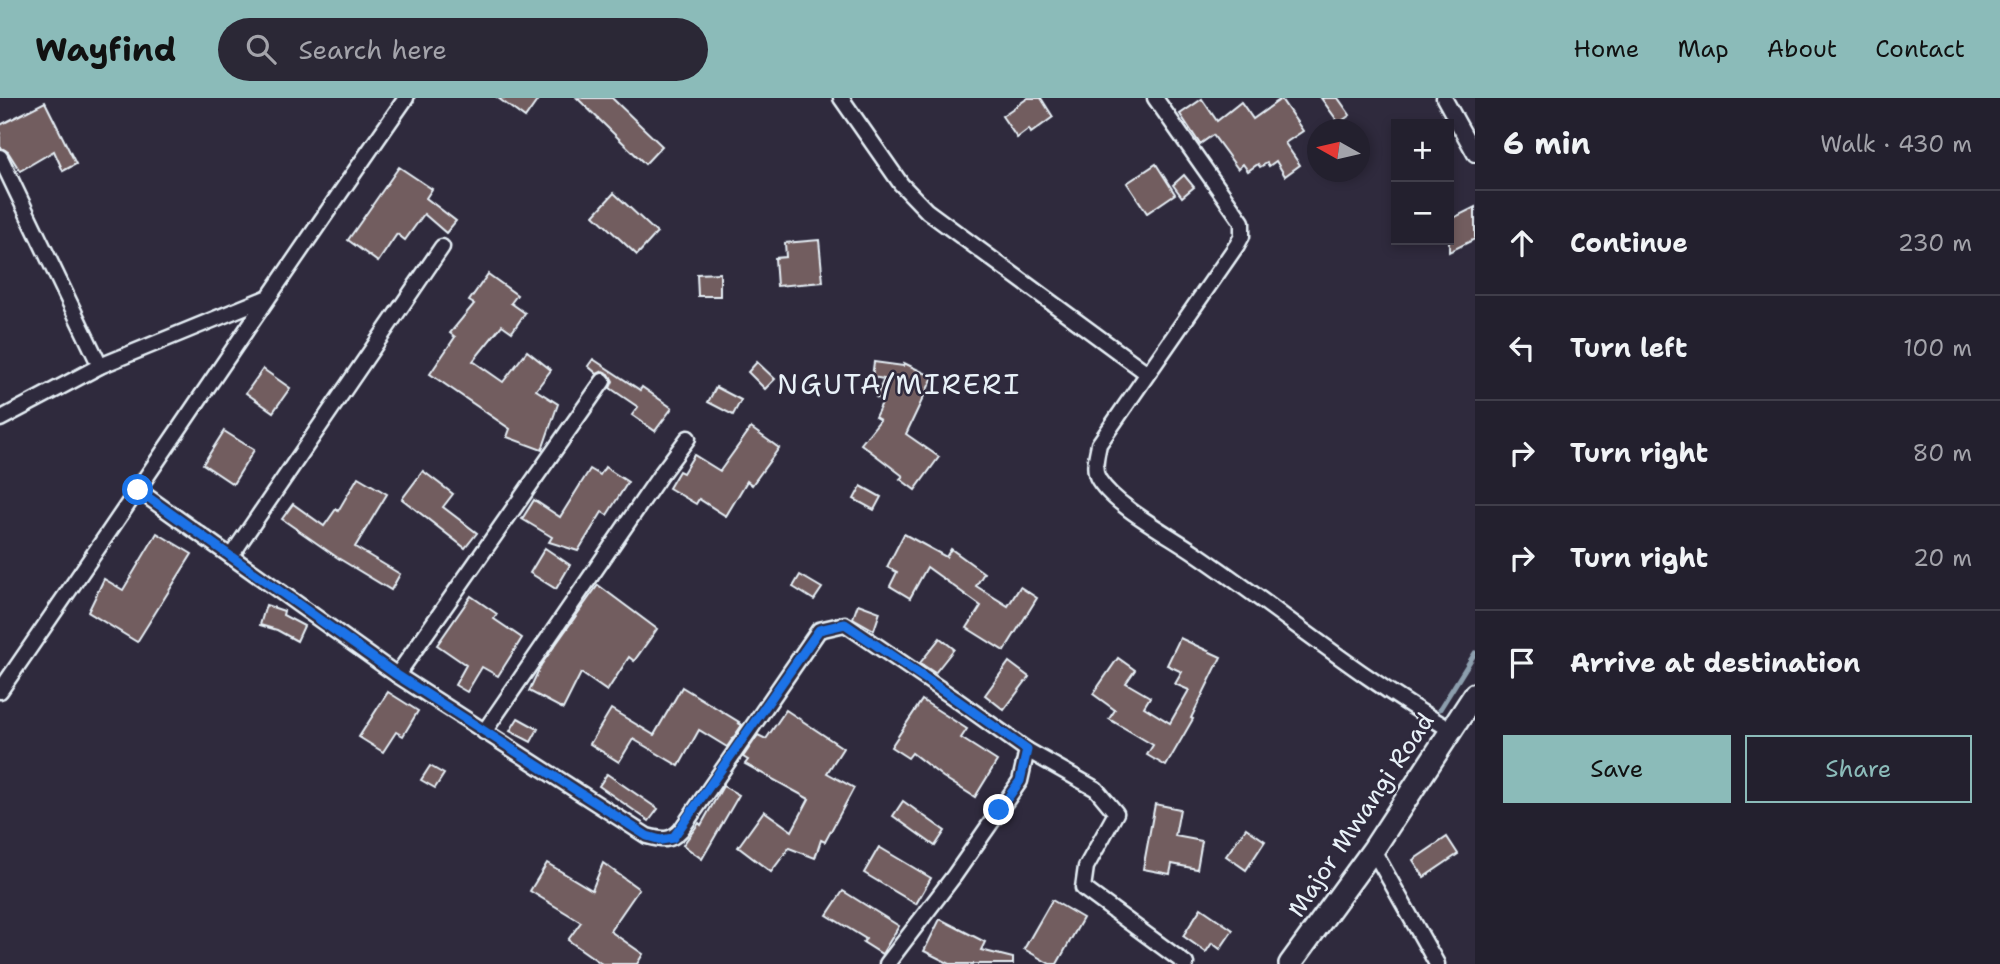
<!DOCTYPE html>
<meta charset="utf-8">
<style>
:root{--surface:#23202e;--page:#2b2836;--text:#f1f3f6;--muted:#a3a3aa;--line:#403e4a;--accent:#8bbbb9}
body{margin:0;font-family:"Shantell Sans",sans-serif;background:var(--page);color:var(--text)}
.controls{position:absolute;right:21px;top:21px;display:grid;overflow:hidden;border-radius:0px;box-shadow:0 4px 10px #0003}
.controls button{width:63px;height:63px;display:grid;place-items:center;padding:0;border:0;border-bottom:2px solid var(--line);background:var(--surface);color:var(--text);font:35px sans-serif}
.compass{position:absolute;left:1307px;top:21px;width:63px;height:63px;border-radius:50%;background:var(--surface);box-shadow:0 4px 10px #0003;rotate:278deg}
.stop{position:absolute;width:21px;height:21px;margin:-16px;border:5px solid #1a73e8;border-radius:50%;background:#fff}
.stop.end{background:#1a73e8;border-color:#fff;box-shadow:0 2px 7px #0008}
.list{margin:0;padding:0;list-style:none}
h2{display:flex;justify-content:space-between;align-items:center;height:91px;margin:0;padding:0 28px;font-size:30px}
h2 small{font-size:23px;font-weight:400;color:var(--muted)}
.list li{display:grid;grid-template-columns:46px 1fr auto;gap:21px;align-items:center;box-sizing:border-box;height:105px;padding:0 28px;border-top:2px solid var(--line)}
.list b{display:block;font-size:26px;white-space:nowrap}
.list em{font-size:23px;font-style:normal;color:var(--muted)}
.actions{display:flex;gap:14px;padding:21px 28px}
.actions a{flex:1;padding:16px 0;border:2px solid var(--accent);border-radius:0px;text-align:center;font-size:24px;color:var(--accent)}
.actions .main{background:var(--accent);color:#111}
.icon{flex:none;width:38px;height:38px;fill:none;stroke:currentColor;stroke-width:2;stroke-linecap:round;stroke-linejoin:round}
.map{position:relative;flex:none;width:1475px;height:866px;overflow:hidden}
header{display:flex;align-items:center;gap:42px;box-sizing:border-box;height:98px;padding:0 35px;background:var(--accent);color:#111}
header strong{font-size:33px}
nav{display:flex;gap:38px;margin-inline-start:auto;font-size:24px}
.search{width:490px;height:63px;background:var(--page);display:flex;align-items:center;gap:18px;box-sizing:border-box;padding:0 24px;border-radius:38px;color:var(--muted);font-size:26px}
main{display:flex}
aside{flex:1;background:var(--surface)}
.map>svg:first-child{display:block}
.lines{fill:none;stroke-linecap:round;stroke-linejoin:round}
.stream{stroke:#8d9fae;stroke-width:5}
.building{fill:#725d5f;stroke:#e8f1f8;stroke-width:2}
.street-casing{stroke:#e8f1f8;stroke-width:19}
.secondary-casing{stroke:#e8f1f8;stroke-width:26}
.street{stroke:#2f2a3d;stroke-width:14}
.secondary{stroke:#2f2a3d;stroke-width:21}
.route{stroke:#1a73e8;stroke-width:9}
.labels{text-anchor:middle;dominant-baseline:central;stroke-width:5;stroke-linejoin:round;paint-order:stroke}
.street-label{font-size:24px;fill:#e8f1f8;stroke:#2f2a3d}
.quarter-label{font-size:28px;letter-spacing:2px;fill:#e8f1f8;stroke:#2f2a3d}
</style>
<header>
<strong>Wayfind</strong>
<div class="search"><svg class="icon" aria-label="search" viewBox="0 0 24 24"><circle cx="10" cy="10" r="6"/><path d="M15 15l6 6"/></svg>Search here</div>
<nav><a>Home</a><a>Map</a><a>About</a><a>Contact</a></nav>
</header>
<main>
<div class="map">
<svg width="1475" height="866" viewBox="0 0 1475 866">
<rect width="100%" height="100%" fill="#2f2a3d"/>
<filter id="ink" filterUnits="userSpaceOnUse"><feTurbulence type="fractalNoise" baseFrequency=".0143" numOctaves="2"/><feDisplacementMap in="SourceGraphic" scale="14" xChannelSelector="R" yChannelSelector="G"/><feConvolveMatrix kernelMatrix="1 2 1 2 8 2 1 2 1" color-interpolation-filters="sRGB"/></filter>
<g filter="url(#ink)">
<g class="lines">
<polyline class="stream" points="1440,611 1475,555"/>
</g>
<g class="building">
<polygon points="498,0 539,0 525,20"/>
<polygon points="577,0 612,0 662,48 645,66"/>
<polygon points="1028,0 1041,0 1053,19 1031,35 1029,31 1017,40 1002,18"/>
<polygon points="1321,0 1338,0 1350,17 1339,25"/>
<polygon points="1202,1 1217,23 1241,4 1253,21 1281,1 1303,33 1285,45 1300,67 1285,78 1276,63 1269,68 1267,65 1260,69 1258,66 1248,73 1243,66 1238,71 1213,37 1200,46 1180,16"/>
<polygon points="45,4 76,66 63,73 54,53 20,73 8,54 0,49 0,27"/>
<polygon points="1156,66 1175,96 1147,115 1127,85"/>
<polygon points="399,69 432,91 426,100 456,123 446,135 424,116 405,142 397,136 378,164 348,142"/>
<polygon points="1184,77 1194,89 1182,99 1173,87"/>
<polygon points="614,95 657,135 637,157 594,117"/>
<polygon points="1475,109 1475,141 1449,154 1449,122"/>
<polygon points="819,142 823,184 777,188 775,160 786,159 785,145"/>
<polygon points="720,175 720,198 698,198 697,176"/>
<polygon points="488,176 517,197 511,205 525,215 512,234 502,227 473,263 503,284 527,253 551,272 536,292 558,306 542,352 507,339 510,331 430,276 455,239 450,235 474,206 469,203"/>
<polygon points="593,261 640,292 642,289 672,310 655,333 632,317 638,309 610,290 613,283 609,276 603,273 597,276 588,268"/>
<polygon points="757,264 775,281 765,291 748,274"/>
<polygon points="874,264 903,268 904,265 933,279 906,336 939,359 915,392 900,381 903,378 861,346 880,322 875,319 883,303 876,299 884,281 872,279"/>
<polygon points="263,271 290,290 273,314 246,295"/>
<polygon points="716,289 741,302 733,317 708,304"/>
<polygon points="751,330 779,350 752,387 747,383 726,418 699,401 696,406 669,390 679,373 683,375 694,357 720,373"/>
<polygon points="224,333 254,352 233,386 203,366"/>
<polygon points="605,369 628,384 607,417 602,414 578,453 549,444 552,439 522,421 534,402 560,419 590,371 600,377"/>
<polygon points="423,373 453,396 443,409 477,435 465,450 402,401"/>
<polygon points="358,379 387,396 355,449 400,476 391,492 338,460 282,421 293,406 324,428 336,411 338,413"/>
<polygon points="861,388 881,399 874,412 854,401"/>
<polygon points="157,435 192,456 137,544 88,514 104,481 123,492"/>
<polygon points="904,436 946,459 951,451 984,475 976,488 1008,508 1020,489 1037,500 1004,553 967,530 981,508 927,469 910,500 890,488 897,474 887,469"/>
<polygon points="545,450 570,467 556,491 530,475"/>
<polygon points="800,477 822,490 814,502 793,489"/>
<polygon points="598,487 657,531 634,563 629,559 607,593 581,575 563,611 529,593 541,567"/>
<polygon points="471,498 497,516 494,521 522,540 498,578 482,569 467,594 455,587 466,567 437,547"/>
<polygon points="858,506 880,514 874,532 853,520"/>
<polygon points="266,507 284,513 283,517 304,528 297,543 277,532 260,527"/>
<polygon points="940,540 954,551 935,575 920,565"/>
<polygon points="1180,540 1221,559 1191,620 1193,621 1166,668 1147,657 1153,647 1109,621 1115,612 1093,596 1118,560 1135,572 1126,585 1150,599 1144,609 1170,625 1189,592 1175,586 1182,574 1167,567"/>
<polygon points="1009,564 1029,579 1004,612 985,597"/>
<polygon points="682,589 739,624 738,625 742,627 727,649 699,632 679,668 633,641 619,664 590,646 611,611 654,637"/>
<polygon points="388,594 418,613 403,638 396,634 383,654 359,639"/>
<polygon points="922,602 967,631 961,640 997,663 975,699 943,679 912,655 908,660 891,649"/>
<polygon points="786,612 843,650 827,675 854,690 825,744 821,742 815,760 789,750 771,774 738,749 764,713 792,733 809,701 745,666 748,662 743,659 758,637 766,641"/>
<polygon points="518,620 538,631 531,644 510,633"/>
<polygon points="430,668 444,676 435,690 421,682"/>
<polygon points="607,676 658,711 649,723 599,688"/>
<polygon points="723,688 739,697 702,761 683,747 699,725 701,727"/>
<polygon points="903,703 945,733 935,748 893,718"/>
<polygon points="1155,706 1180,711 1175,738 1202,743 1197,771 1172,766 1170,776 1143,771"/>
<polygon points="1246,730 1265,743 1246,772 1226,758"/>
<polygon points="1447,739 1458,756 1424,779 1413,762"/>
<polygon points="879,749 931,780 916,806 864,775"/>
<polygon points="547,765 592,792 603,765 639,791 610,833 643,856 637,866 602,866 568,842 581,824 530,793"/>
<polygon points="843,793 899,828 882,856 863,844 866,841 827,817"/>
<polygon points="1052,802 1083,820 1057,866 1050,866 1024,851"/>
<polygon points="1201,810 1233,832 1220,851 1212,845 1206,854 1183,838"/>
<polygon points="940,821 985,844 981,852 1013,860 1013,866 950,866 924,853"/>
</g>
<g class="lines">
<defs>
<g id="street">
<polyline points="841,0 901,86 927,113 1147,275"/>
<path d="M1155,0L1242,124V138L1237,147L1099,346C1097,357 1092,372 1099,382C1116,409 1170,437 1197,456C1282,514 1362,581 1451,632"/>
<polyline points="1444,0 1475,56"/>
<polyline points="0,59 100,268"/>
<polyline points="0,321 100,268 266,200"/>
<path d="M138,392L397,577L647,738C662,742 670,744 681,732L819,532L845,526L954,600L1027,652L1020,683L954,778L887,866"/>
<polyline points="231,458 442,149"/>
<polyline points="397,577 603,283"/>
<path d="M0,593C136,396 269,196 406,0"/>
<polyline points="484,634 661,376 688,340"/>
<polyline points="1027,652 1096,691 1116,715 1086,769 1083,790 1186,866"/>
<polyline points="1373,752 1437,866"/>
</g>
<polyline id="secondary" points="1290,866 1373,752 1475,596"/>
</defs>
<use href="#street" class="street-casing"/>
<use href="#secondary" class="secondary-casing"/>
<use href="#street" class="street"/>
<use href="#secondary" class="secondary"/>
</g>
</g>
<g class="lines" filter="url(#ink)">
<polyline class="route" points="138,392 397,577 647,738 661,742 673,740 819,532 845,526 954,600 1027,652 1020,683 999,712"/>
</g>
<g class="labels">
<g class="street-label">
<text transform="translate(1361 717) rotate(-56)">Major Mwangi Road</text>
</g>
<g class="quarter-label">
<text x="899" y="286">NGUTA/MIRERI</text>
</g>
</g>
</svg>
<div class="controls">
<button>+</button>
<button>−</button>
</div>
<svg class="compass" viewBox="-18 -18 36 36"><path d="M0-13l5 13h-10z" fill="#e53935"/><path d="M0 13l5-13h-10z" fill="#a3a3aa"/></svg>
<div class="stop" style="left:138px;top:392px"></div>
<div class="stop end" style="left:999px;top:712px"></div>
</div>
<aside>
<h2>6 min<small>Walk · 430 m</small></h2>
<ul class="list">
<li><svg class="icon" aria-label="ahead" viewBox="0 0 24 24"><path d="M12 20V5M6 11l6-6 6 6"/></svg><div><b>Continue</b></div><em>230 m</em></li>
<li><svg class="icon" aria-label="left" viewBox="0 0 24 24"><path d="M17 20v-9H6M10 6l-5 5 5 5"/></svg><div><b>Turn left</b></div><em>100 m</em></li>
<li><svg class="icon" aria-label="right" viewBox="0 0 24 24"><path d="M7 20v-9h11M14 6l5 5-5 5"/></svg><div><b>Turn right</b></div><em>80 m</em></li>
<li><svg class="icon" aria-label="right" viewBox="0 0 24 24"><path d="M7 20v-9h11M14 6l5 5-5 5"/></svg><div><b>Turn right</b></div><em>20 m</em></li>
<li><svg class="icon" aria-label="arrive" viewBox="0 0 24 24"><path d="M6 21V4h12l-3 4 3 4H6"/></svg><div><b>Arrive at destination</b></div></li>
</ul>
<div class="actions"><a class="main">Save</a><a>Share</a></div>
</aside>
</main>
